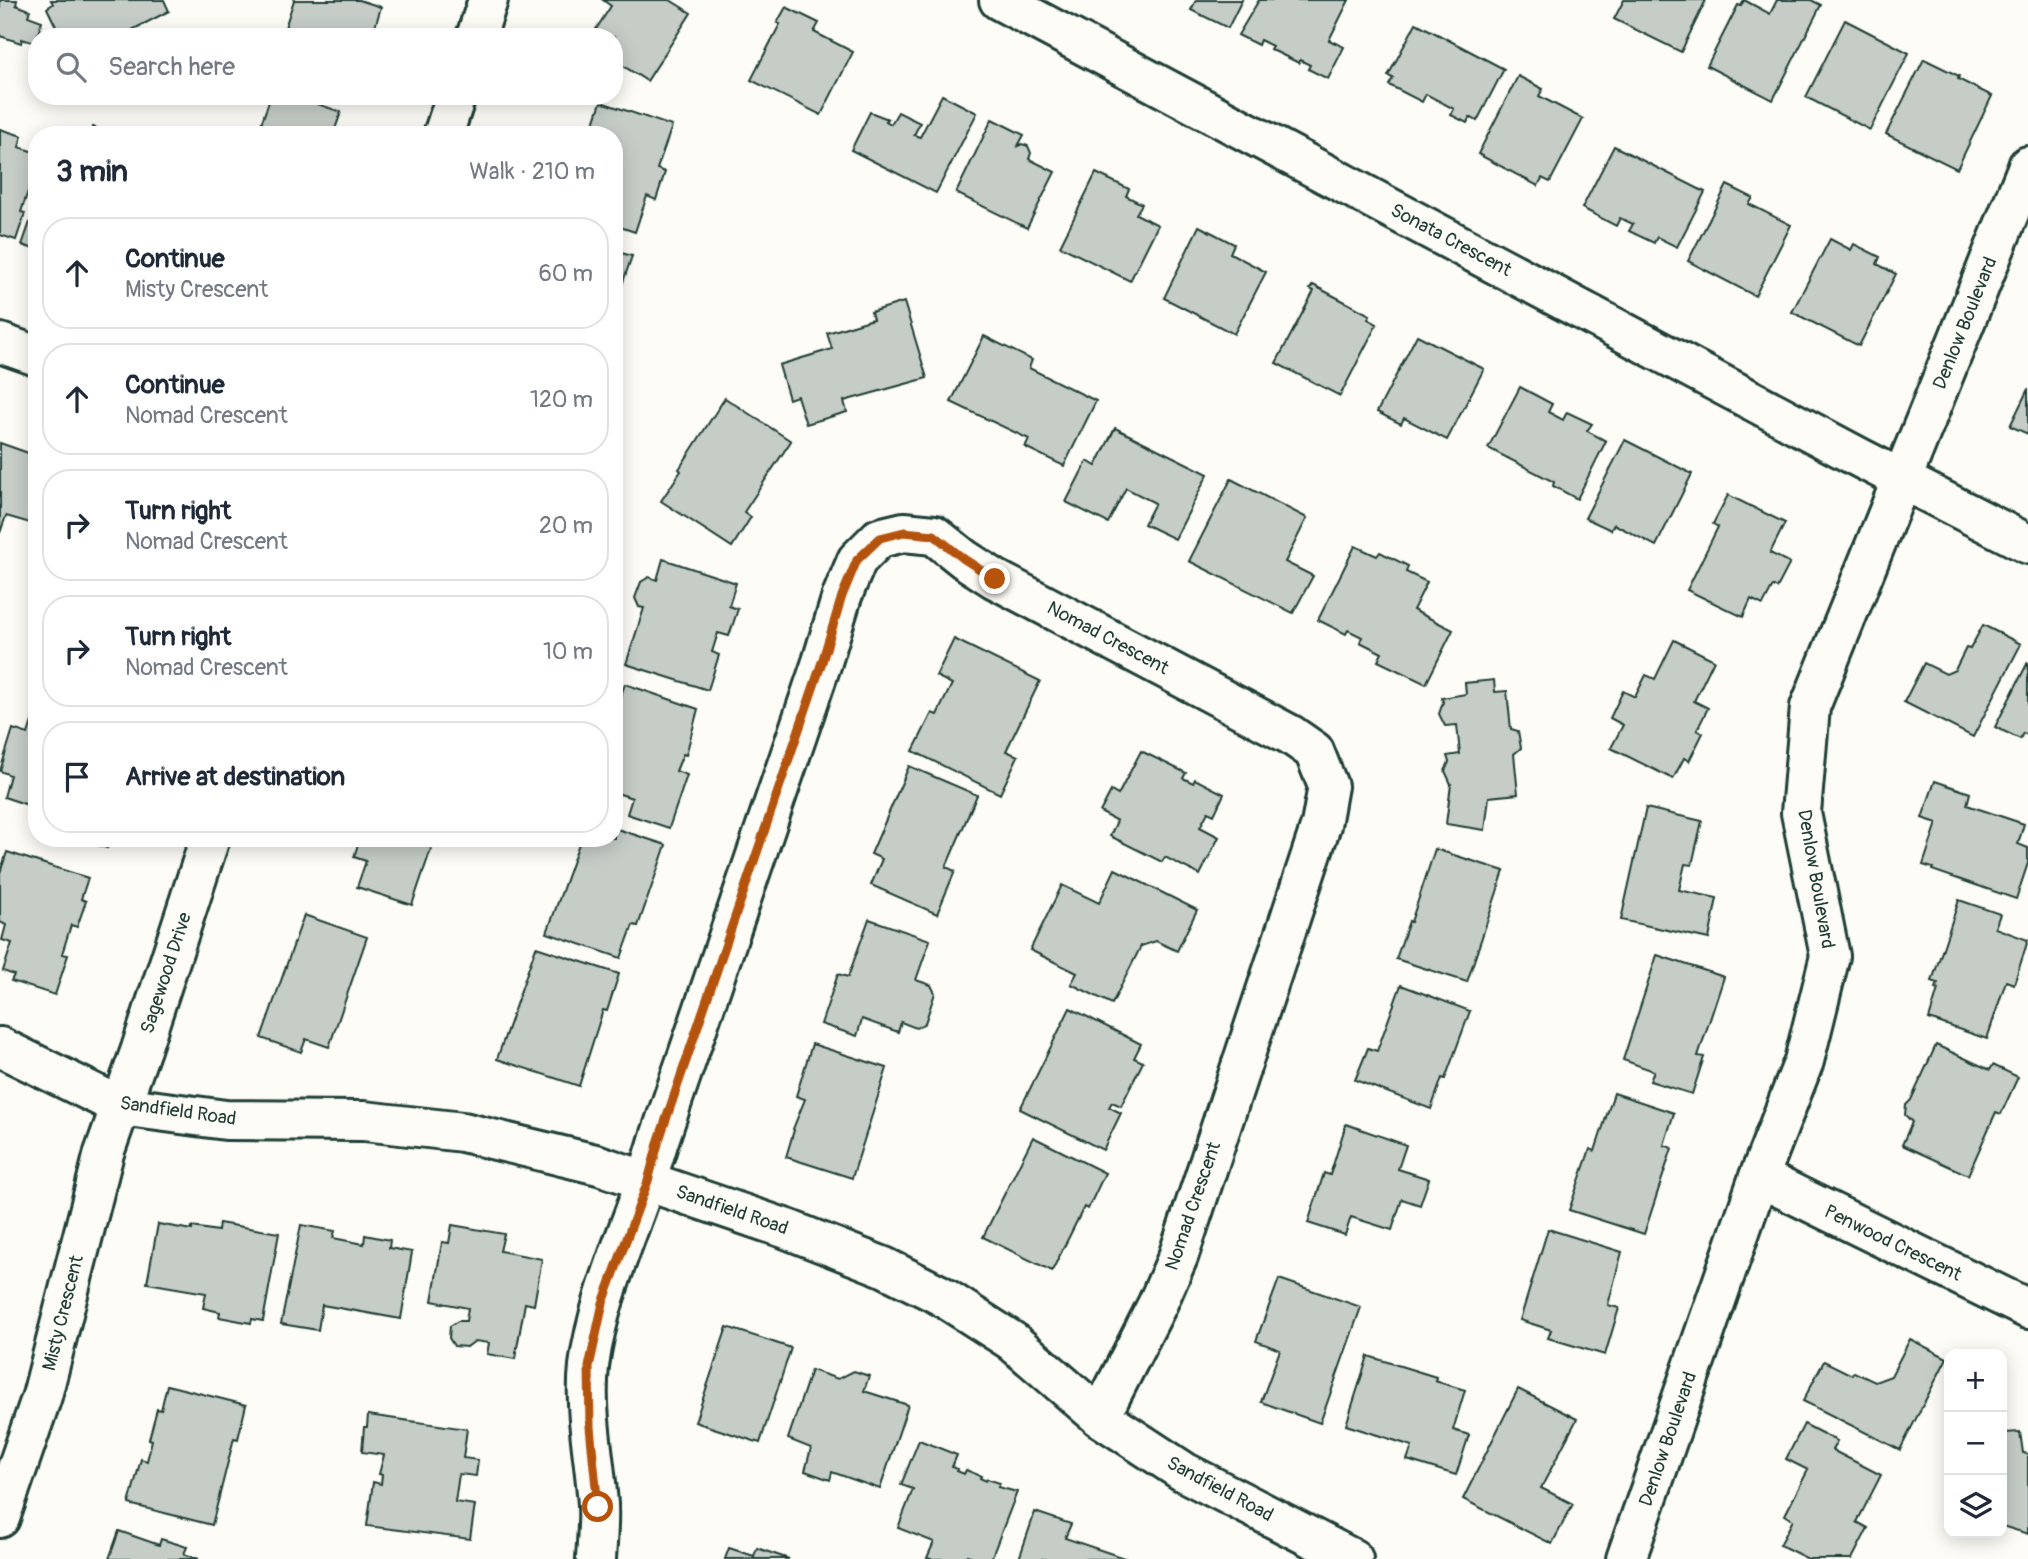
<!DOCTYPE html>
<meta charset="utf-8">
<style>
:root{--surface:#fff;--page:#f6f6f7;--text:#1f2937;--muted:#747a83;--line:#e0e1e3}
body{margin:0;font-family:Pangolin,sans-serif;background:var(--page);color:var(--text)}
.controls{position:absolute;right:21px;bottom:21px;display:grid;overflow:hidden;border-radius:14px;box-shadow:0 4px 18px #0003}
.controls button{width:63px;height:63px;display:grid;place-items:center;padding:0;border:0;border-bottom:2px solid var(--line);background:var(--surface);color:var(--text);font:35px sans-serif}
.stop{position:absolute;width:21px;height:21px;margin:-16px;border:5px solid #b45309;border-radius:50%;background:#fff}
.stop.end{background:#b45309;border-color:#fff;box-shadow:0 2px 7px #0008}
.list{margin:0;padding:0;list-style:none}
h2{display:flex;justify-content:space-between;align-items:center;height:91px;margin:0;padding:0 28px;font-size:30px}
h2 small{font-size:23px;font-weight:400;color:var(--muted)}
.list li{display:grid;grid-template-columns:46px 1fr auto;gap:21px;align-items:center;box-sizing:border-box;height:112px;margin:0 14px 14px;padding:0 14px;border:2px solid var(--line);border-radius:28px}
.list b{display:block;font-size:26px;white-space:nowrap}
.list p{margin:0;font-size:23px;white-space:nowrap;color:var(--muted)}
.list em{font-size:23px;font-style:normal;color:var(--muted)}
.icon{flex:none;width:38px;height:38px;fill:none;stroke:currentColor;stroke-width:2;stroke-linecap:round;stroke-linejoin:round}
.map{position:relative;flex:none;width:2028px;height:1559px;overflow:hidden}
.search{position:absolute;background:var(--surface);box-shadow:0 4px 18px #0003;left:28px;top:28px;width:595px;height:77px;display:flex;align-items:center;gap:18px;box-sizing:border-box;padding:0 24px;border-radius:28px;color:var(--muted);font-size:26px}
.panel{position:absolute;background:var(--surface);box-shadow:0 4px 18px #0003;left:28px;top:126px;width:595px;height:721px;border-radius:28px}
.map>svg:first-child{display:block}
.building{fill:#c6cdc7;stroke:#1f3d34;stroke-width:2}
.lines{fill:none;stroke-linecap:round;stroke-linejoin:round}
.street-casing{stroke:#1f3d34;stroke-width:44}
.street{stroke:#fdfcf7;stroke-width:38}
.route{stroke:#b45309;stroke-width:9}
.labels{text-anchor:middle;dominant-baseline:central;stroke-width:6;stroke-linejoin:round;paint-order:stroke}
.street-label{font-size:19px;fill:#1f3d34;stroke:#fdfcf7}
</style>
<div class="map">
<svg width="2028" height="1559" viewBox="0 0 2028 1559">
<rect width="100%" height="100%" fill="#fdfcf7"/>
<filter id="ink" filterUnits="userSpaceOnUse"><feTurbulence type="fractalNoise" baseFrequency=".0143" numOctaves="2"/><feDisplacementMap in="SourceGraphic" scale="14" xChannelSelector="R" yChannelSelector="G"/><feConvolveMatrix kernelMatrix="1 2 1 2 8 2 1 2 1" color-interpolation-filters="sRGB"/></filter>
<g filter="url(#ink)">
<g class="building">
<polygon points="0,0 17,0 16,5 30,10 28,16 42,21 35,43 22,39 21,43 0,36"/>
<polygon points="51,0 164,0 169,11 130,31 132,35 129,37 61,37 47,8 53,4"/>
<polygon points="294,0 359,0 381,7 372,37 282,37"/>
<polygon points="603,0 670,0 691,13 647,81 614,60 614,37 591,37 611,6"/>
<polygon points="1196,0 1242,0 1228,28 1191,10"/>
<polygon points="1259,0 1349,0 1329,40 1344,47 1328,79 1308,69 1310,65 1300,60 1299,63 1270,49 1272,46 1260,40 1258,45 1238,35"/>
<polygon points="1624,0 1706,0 1681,52 1614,19"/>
<polygon points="1744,0 1770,14 1777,0 1811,0 1821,5 1773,100 1707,66 1738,5 1741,6"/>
<polygon points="786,7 819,23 814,32 853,52 821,115 751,80 780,24 777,23"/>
<polygon points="1845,20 1909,53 1870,130 1806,97"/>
<polygon points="1416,23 1504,69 1477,121 1470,117 1467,123 1451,115 1454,109 1426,94 1422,102 1389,85 1393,78 1388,76"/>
<polygon points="1924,59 1959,76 1958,79 1992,96 1957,169 1886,134"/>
<polygon points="1518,76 1543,89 1539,96 1583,119 1550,182 1542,178 1538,186 1478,154"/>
<polygon points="942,95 977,113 936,193 851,150 870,112 888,119 886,121 891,124 898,112 920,123 914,135 920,137"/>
<polygon points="271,96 295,96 341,112 333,135 257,135"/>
<polygon points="601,102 672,126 657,169 665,172 656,200 647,196 635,232 614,225 614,135 590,135"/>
<polygon points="992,119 1024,135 1018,146 1022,144 1028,146 1031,153 1029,159 1055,172 1027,228 956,193"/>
<polygon points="93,127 117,135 90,135"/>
<polygon points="0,129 22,136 19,147 37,153 37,165 21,212 25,213 16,240 0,235"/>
<polygon points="1614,146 1705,192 1677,247 1657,237 1654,243 1629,231 1633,224 1620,218 1616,226 1582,208"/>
<polygon points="1096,173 1129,189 1126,196 1142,204 1136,214 1158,225 1130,281 1060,246"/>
<polygon points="1727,185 1753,198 1749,204 1791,225 1755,296 1688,261"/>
<polygon points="37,202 37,250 22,245"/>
<polygon points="1199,226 1234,244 1230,253 1266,272 1234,334 1164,298"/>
<polygon points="1830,239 1851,250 1854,244 1880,257 1877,264 1896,274 1859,346 1792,312"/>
<polygon points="614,251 632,256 614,308"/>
<polygon points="1313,285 1370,315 1368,319 1377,324 1340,396 1276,363 1314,291 1310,289"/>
<polygon points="904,302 927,378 844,401 847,412 806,424 797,396 789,399 779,365 832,349 827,333 873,319 871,312"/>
<polygon points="1417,335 1484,369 1447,440 1404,418 1401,424 1377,412"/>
<polygon points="984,336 1032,360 1029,368 1096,401 1064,466 1025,447 1029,439 951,402"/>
<polygon points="1520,387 1552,404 1548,412 1563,420 1567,412 1592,424 1587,431 1606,441 1577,499 1553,486 1554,482 1488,448"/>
<polygon points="2028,389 2028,434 2010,426"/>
<polygon points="725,398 791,441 744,512 751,517 732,547 661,501 681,471 679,469"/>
<polygon points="1115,428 1208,474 1175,539 1144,524 1155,503 1126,488 1108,523 1066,502 1087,461 1096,466"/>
<polygon points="1625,440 1692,474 1656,546 1614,524 1611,530 1585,518"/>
<polygon points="0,443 37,456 37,525 6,516 0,533"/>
<polygon points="1231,479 1307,518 1285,562 1313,576 1293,613 1189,561"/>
<polygon points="1728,495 1785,523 1770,553 1790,563 1777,588 1773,586 1763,605 1751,599 1743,617 1687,590 1718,527 1713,524"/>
<polygon points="1355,546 1377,556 1380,552 1408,566 1406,572 1427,582 1413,610 1453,630 1426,684 1378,661 1382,653 1360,642 1362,637 1348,630 1346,634 1318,620"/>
<polygon points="663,559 736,583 729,606 738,609 729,636 718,633 712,652 719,655 708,690 626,664 644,608 639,607 635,598 641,582 649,577 657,580"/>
<polygon points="1983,625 2021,644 1973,737 1904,702 1924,663 1946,674 1955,670 1966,648 1970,649"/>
<polygon points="954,639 1040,681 1006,751 1018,756 1000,794 913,751 932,713 937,715 952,684 936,676"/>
<polygon points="1674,640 1714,660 1694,701 1708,708 1697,730 1703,733 1689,761 1684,758 1673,779 1611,748 1623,725 1610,718 1623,691 1635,697 1646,675 1655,679"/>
<polygon points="2028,662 2028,735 2023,733 2020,739 1995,727"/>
<polygon points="1494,680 1495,692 1507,691 1511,729 1518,731 1521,748 1514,754 1518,794 1489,797 1485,830 1446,824 1451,784 1445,771 1449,762 1447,756 1460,754 1457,725 1445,726 1439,714 1443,702 1442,698 1466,694 1465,683"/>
<polygon points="625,684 698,709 686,755 683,754 676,771 687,775 669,828 627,814 632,798 614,792 614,716"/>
<polygon points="35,712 37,713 37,808 4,797 10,775 0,771 13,729 28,734"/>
<polygon points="1141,751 1186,773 1183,778 1193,783 1195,779 1224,794 1214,815 1208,812 1200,827 1219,837 1200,875 1165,857 1162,862 1110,836 1117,821 1100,812 1111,791 1118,795"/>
<polygon points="909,766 977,795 946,867 955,871 937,914 871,885 882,859 871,854"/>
<polygon points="1935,781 1970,793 1967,805 2024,824 2018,844 2028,848 2028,863 2016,899 1932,870 1933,868 1923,865 1937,823 1922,818"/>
<polygon points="1646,808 1702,821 1692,865 1685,864 1679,890 1717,898 1709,939 1621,920"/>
<polygon points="614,828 666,845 638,926 633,925 621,958 547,933 581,838 614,838"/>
<polygon points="76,838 110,838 107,848"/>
<polygon points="360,838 434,840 412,905 357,887 366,861 354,857"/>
<polygon points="1435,849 1504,871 1467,982 1396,959 1409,921 1411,922"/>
<polygon points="7,852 88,878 81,899 86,901 77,927 71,925 62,954 68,955 55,995 11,981 14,975 3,971 12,943 2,940 6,925 0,922 0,873"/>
<polygon points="1115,869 1197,910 1177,951 1156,941 1141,946 1112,1004 1071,984 1077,973 1030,950 1062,885 1099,903"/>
<polygon points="1959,900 2000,914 1995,928 2028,940 2014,984 2006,981 1987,1039 1929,1019 1938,989 1936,988 1938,983 1932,981"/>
<polygon points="304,915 367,937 329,1047 306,1039 301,1052 261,1038"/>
<polygon points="869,919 930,940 916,980 931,985 935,993 925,1023 916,1028 901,1022 898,1032 862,1019 857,1036 821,1024 838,974 848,977"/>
<polygon points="536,947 619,974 607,1011 603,1010 579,1086 497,1059"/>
<polygon points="1657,955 1724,977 1698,1056 1704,1057 1692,1094 1650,1081 1654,1071 1623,1060"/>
<polygon points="1401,985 1470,1011 1445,1079 1442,1078 1431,1109 1355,1080 1368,1048 1377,1051"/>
<polygon points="1070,1008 1141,1044 1134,1058 1143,1062 1121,1106 1112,1102 1109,1107 1121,1113 1103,1150 1020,1109"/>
<polygon points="812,1044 887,1068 852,1178 786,1157 794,1130 793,1129 805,1099 796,1096"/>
<polygon points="1936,1045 1990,1070 1993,1065 2018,1077 2001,1114 1996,1112 1968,1175 1902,1145 1912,1122 1905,1115 1906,1105 1911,1100"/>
<polygon points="1614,1093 1674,1113 1664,1145 1672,1148 1644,1234 1569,1210 1590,1149 1595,1151"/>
<polygon points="1346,1124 1406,1145 1398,1169 1429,1179 1420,1205 1402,1199 1392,1230 1351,1217 1345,1235 1308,1223 1324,1173 1330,1175"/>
<polygon points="1033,1137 1105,1173 1088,1209 1084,1207 1052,1271 983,1237"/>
<polygon points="219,1223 279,1233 263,1321 252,1319 251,1323 219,1317 220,1312 203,1308 206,1293 147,1283 158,1224 192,1230 192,1227 218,1231"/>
<polygon points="301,1225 335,1231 333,1238 364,1244 365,1235 390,1240 389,1248 412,1252 401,1319 322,1305 318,1330 281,1324"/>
<polygon points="452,1225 504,1234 500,1251 542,1259 534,1305 525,1303 515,1359 487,1354 489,1343 475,1341 467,1347 454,1346 449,1338 450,1326 458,1321 466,1321 468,1308 432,1301 442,1242 449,1243"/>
<polygon points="1548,1229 1622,1252 1608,1305 1619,1308 1605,1355 1548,1338 1551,1330 1520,1320"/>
<polygon points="1279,1279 1361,1307 1320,1423 1261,1402 1280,1350 1256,1341"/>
<polygon points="727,1327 791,1348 760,1443 695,1422"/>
<polygon points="1910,1339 1947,1358 1900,1450 1803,1401 1824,1361 1852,1375 1854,1372 1875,1382 1891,1376"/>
<polygon points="1368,1356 1436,1377 1435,1381 1465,1390 1453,1430 1469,1435 1456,1475 1407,1460 1412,1446 1346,1425"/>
<polygon points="811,1370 838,1379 854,1371 869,1376 864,1391 908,1405 880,1489 832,1472 830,1480 805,1471 811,1448 788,1439"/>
<polygon points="167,1385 246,1405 238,1439 234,1438 212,1525 129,1504 141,1459 147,1461 152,1440 149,1439 157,1409 161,1410"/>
<polygon points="1518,1389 1577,1419 1541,1488 1573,1504 1552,1544 1463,1499"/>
<polygon points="368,1415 467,1429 463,1458 478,1460 476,1476 459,1474 455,1502 475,1505 470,1539 367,1526 373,1482 381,1484 382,1475 379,1474 384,1455 362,1452 364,1427 367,1427"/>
<polygon points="2003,1421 2004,1433 2020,1432 2023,1453 2028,1454 2028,1534 2002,1526"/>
<polygon points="1804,1424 1837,1441 1832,1450 1881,1475 1857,1522 1868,1528 1852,1559 1808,1559 1780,1545 1793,1520 1785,1515 1808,1470 1786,1459"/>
<polygon points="919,1440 957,1455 952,1467 958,1469 957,1471 964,1474 966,1470 981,1476 980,1478 986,1481 987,1479 1000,1483 998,1487 1017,1492 991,1559 978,1559 967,1555 965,1559 930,1559 927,1558 934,1542 898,1528 913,1489 901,1485"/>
<polygon points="1035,1512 1071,1524 1065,1538 1127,1559 1019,1559"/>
<polygon points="119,1531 159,1545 161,1539 187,1547 184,1554 199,1559 109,1559"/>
<polygon points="729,1548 754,1556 757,1548 789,1559 725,1559"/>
</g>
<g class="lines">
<defs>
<g id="street">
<polyline points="999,0 1860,458 2028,544"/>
<polyline points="476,37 488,0"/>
<polyline points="443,135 456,96"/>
<polyline points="0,343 37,356"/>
<polyline points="0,1047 120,1106 226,1120 364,1121 463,1132 599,1165 787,1229 884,1267 940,1295 1012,1341 1100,1417 1184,1472 1353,1559"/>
<polyline points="1759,1177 2028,1309"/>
<polyline points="0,1518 42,1396 104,1153 141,1049 210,838"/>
<path d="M596,1559C597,1541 599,1523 598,1505C595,1459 584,1412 589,1366C599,1288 638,1215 659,1140L822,662L842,596L857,560L879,538L904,532L934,535L964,559L995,579L1291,735L1314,751L1328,786L1321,825L1178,1257L1157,1305L1100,1417"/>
<polyline points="1626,1559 1759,1177 1804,1061 1830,956 1801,813 1810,707 2028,166"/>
</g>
</defs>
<use href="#street" class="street-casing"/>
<use href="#street" class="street"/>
</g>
</g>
<g class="lines" filter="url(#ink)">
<polyline class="route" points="598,1507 590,1427 589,1367 603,1303 648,1181 659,1140 822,662 842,596 857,560 880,538 904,532 934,535 964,559 995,579"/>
</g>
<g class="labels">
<g class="street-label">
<text transform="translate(1451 240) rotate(28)">Sonata Crescent</text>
<text transform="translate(1965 323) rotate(-68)">Denlow Boulevard</text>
<text transform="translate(1108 638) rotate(28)">Nomad Crescent</text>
<text transform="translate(1816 879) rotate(80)">Denlow Boulevard</text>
<text transform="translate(166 973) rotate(-72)">Sagewood Drive</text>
<text transform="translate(178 1111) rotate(8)">Sandfield Road</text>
<text transform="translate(1193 1206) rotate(-71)">Nomad Crescent</text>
<text transform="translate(732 1210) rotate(19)">Sandfield Road</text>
<text transform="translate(1893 1243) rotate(26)">Penwood Crescent</text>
<text transform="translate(63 1313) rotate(-76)">Misty Crescent</text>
<text transform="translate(1668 1439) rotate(-71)">Denlow Boulevard</text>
<text transform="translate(1220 1489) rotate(28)">Sandfield Road</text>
</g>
</g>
</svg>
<div class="controls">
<button>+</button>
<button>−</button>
<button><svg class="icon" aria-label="layers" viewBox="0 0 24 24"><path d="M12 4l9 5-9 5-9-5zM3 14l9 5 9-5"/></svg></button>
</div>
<div class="stop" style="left:598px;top:1507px"></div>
<div class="stop end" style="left:995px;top:579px"></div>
<div class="search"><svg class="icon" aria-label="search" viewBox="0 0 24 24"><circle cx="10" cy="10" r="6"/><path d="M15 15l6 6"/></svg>Search here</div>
<section class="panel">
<h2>3 min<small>Walk · 210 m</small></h2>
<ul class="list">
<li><svg class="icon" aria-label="ahead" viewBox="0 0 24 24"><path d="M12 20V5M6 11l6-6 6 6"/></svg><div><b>Continue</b><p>Misty Crescent</p></div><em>60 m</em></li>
<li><svg class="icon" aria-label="ahead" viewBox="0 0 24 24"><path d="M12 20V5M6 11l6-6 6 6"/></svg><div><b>Continue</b><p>Nomad Crescent</p></div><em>120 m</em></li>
<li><svg class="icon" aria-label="right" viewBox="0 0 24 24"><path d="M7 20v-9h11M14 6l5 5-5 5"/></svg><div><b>Turn right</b><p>Nomad Crescent</p></div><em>20 m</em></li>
<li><svg class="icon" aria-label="right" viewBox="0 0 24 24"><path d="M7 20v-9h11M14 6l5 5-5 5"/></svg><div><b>Turn right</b><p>Nomad Crescent</p></div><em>10 m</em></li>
<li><svg class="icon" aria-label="arrive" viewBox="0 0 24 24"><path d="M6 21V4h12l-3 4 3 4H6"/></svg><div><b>Arrive at destination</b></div></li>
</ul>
</section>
</div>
